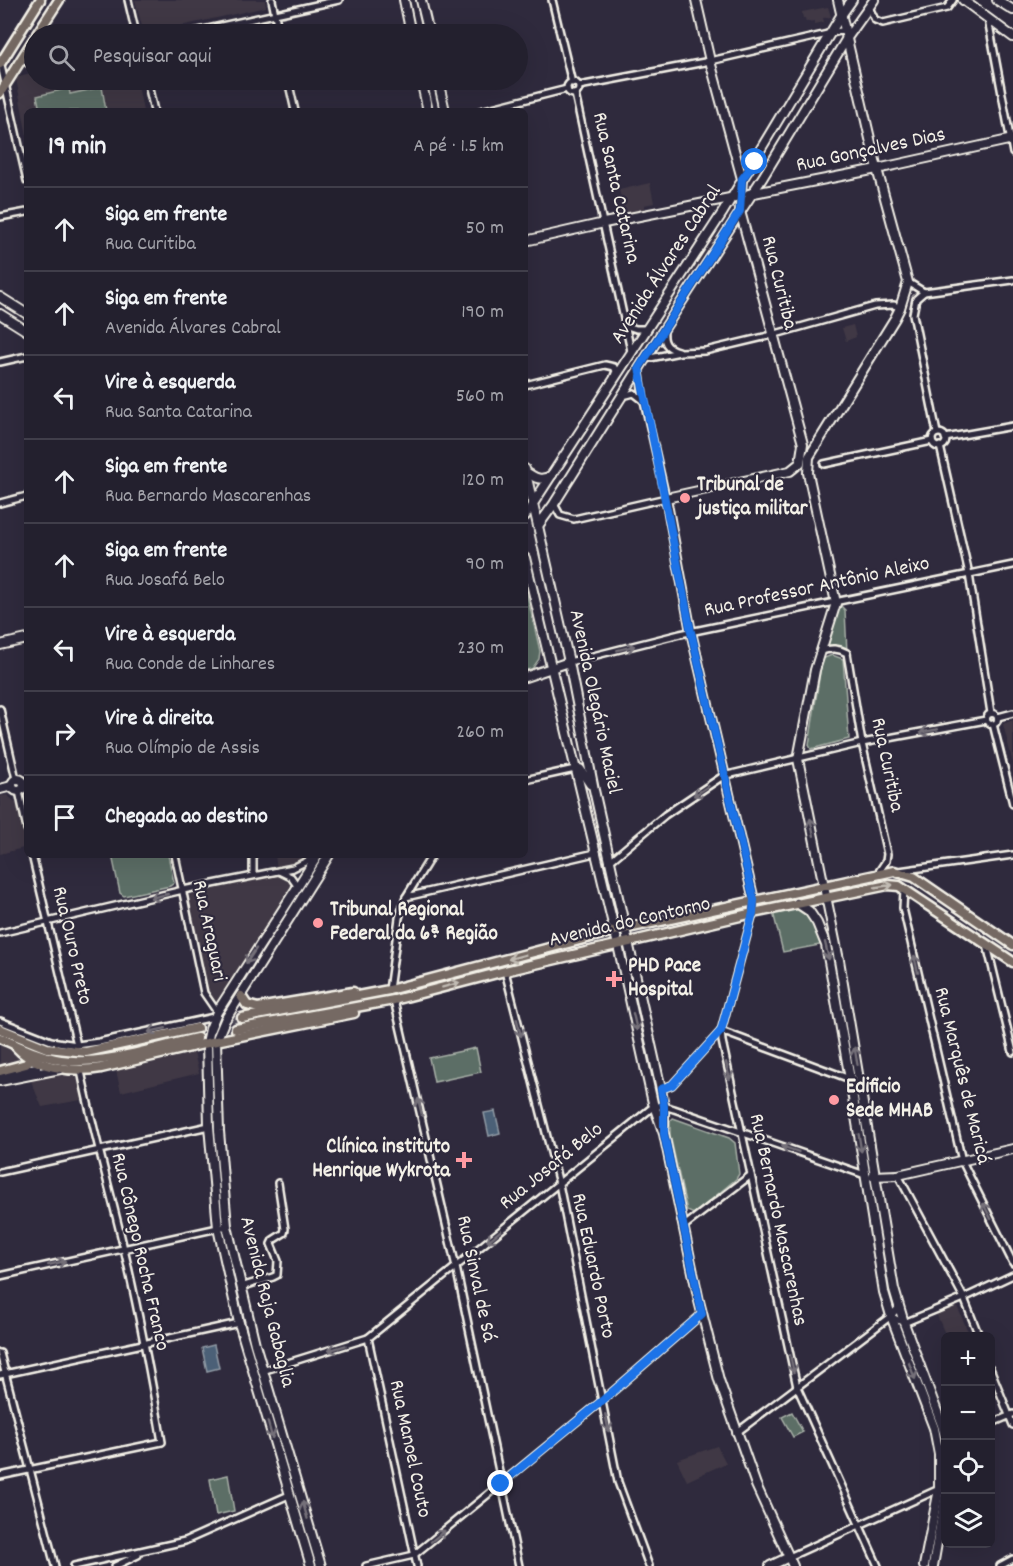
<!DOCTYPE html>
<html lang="pt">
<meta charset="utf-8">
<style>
:root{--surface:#23202e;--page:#2b2836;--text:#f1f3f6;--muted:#a3a3aa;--line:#403e4a}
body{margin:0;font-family:Dekko,sans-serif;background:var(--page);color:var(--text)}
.controls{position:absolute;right:18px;bottom:18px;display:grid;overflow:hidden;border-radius:9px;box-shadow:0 6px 24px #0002}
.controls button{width:54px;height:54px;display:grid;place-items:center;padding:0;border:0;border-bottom:2px solid var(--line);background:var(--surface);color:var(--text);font:30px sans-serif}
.stop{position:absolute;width:18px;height:18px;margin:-14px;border:4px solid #1a73e8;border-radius:50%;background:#fff}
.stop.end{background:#1a73e8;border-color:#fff;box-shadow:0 2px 6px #0008}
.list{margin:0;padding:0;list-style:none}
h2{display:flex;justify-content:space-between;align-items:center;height:78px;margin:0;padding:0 24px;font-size:26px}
h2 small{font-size:20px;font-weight:400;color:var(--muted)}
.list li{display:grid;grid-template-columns:39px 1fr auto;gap:18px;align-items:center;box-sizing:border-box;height:84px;padding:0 24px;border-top:2px solid var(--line)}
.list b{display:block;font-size:22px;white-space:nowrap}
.list p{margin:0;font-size:20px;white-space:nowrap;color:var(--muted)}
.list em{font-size:20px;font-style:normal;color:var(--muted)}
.icon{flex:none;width:33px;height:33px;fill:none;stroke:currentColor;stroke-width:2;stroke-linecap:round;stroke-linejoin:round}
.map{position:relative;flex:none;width:1013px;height:1566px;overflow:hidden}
.search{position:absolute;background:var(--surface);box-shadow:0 6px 24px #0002;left:24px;top:24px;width:504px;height:66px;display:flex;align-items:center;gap:15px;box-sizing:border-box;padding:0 21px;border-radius:33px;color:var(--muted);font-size:22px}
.panel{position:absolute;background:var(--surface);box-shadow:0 6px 24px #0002;left:24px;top:108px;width:504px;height:750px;border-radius:9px}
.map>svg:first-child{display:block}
.built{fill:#403945}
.green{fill:#5b6e66;stroke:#a8b0a7;stroke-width:1.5}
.water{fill:#4c6077;stroke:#8f9aa4;stroke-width:1.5}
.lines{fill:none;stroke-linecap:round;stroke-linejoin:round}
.primary-tunnel{stroke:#4d4857;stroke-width:8;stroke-dasharray:8 4;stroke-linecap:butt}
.street-casing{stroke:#f4f1e8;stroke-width:10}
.secondary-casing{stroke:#f4f1e8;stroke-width:12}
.primary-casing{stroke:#f4f1e8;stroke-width:13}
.street{stroke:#2f2a3d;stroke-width:5}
.secondary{stroke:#2f2a3d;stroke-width:8}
.primary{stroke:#756964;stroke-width:8}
.oneway{stroke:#747079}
.oneway2{stroke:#c1bbb3}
.route{stroke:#1a73e8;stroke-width:8}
.poi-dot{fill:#ff9aa2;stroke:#2f2a3d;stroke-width:2}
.labels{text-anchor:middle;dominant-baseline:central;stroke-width:4.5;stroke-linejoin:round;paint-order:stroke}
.street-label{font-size:21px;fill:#f4f1e8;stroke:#2f2a3d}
.poi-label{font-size:21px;font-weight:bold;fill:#f4f1e8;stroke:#2f2a3d;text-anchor:start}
</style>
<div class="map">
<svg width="1013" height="1566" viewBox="0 0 1013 1566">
<rect width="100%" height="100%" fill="#2f2a3d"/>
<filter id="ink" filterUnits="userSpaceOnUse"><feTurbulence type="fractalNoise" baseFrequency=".0167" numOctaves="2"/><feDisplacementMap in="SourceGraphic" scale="12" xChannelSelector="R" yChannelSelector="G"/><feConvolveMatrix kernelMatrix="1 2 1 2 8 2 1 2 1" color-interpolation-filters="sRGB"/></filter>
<g filter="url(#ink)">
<g class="built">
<polygon points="135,0 265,0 266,7 144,34"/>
<polygon points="828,7 831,17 823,18 824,22 815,24 814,21 806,22 805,18 803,18 802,12"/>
<polygon points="34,73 34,80 137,80 143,111 27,111 27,136 16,78"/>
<polygon points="650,183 654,203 644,205 644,210 620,215 618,206 623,205 619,190"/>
<polygon points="853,325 856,337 846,341 842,328"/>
<polygon points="1013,720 1013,763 1003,724"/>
<polygon points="7,795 17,804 27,847 0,854 0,796"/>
<polygon points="275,855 318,855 295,871 279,870 291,877 298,887 220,1006 207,991 189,895 257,878 277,870"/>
<polygon points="0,1039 14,1044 21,1067 0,1072"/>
<polygon points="193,1049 199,1073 121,1092 115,1066"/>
<polygon points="75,1073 84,1098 81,1100 42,1107 29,1076"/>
<polygon points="956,1304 970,1336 946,1336 936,1313"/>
<polygon points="717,1446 726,1463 687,1481 677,1460"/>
</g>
<g class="green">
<polygon points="102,87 106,111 40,111 37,96 69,88 70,94"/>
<polygon points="525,586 540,651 539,659 532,669 525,670"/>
<polygon points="837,602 845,610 847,653 832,649 821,651"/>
<polygon points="832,655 843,659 849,739 811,749 809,745 822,659"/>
<polygon points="112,855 168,855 174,883 170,886 124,896 120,893"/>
<path d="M792,907C812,917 816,925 825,944L783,952L773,912Z"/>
<polygon points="476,1048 481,1072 434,1082 429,1058"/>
<polygon points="673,1118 729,1138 735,1143 739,1174 736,1179 694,1214 687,1211 670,1135 670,1121"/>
<polygon points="792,1412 803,1432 793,1437 782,1417"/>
<polygon points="228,1475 234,1511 216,1515 210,1479"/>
</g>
<g class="water">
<polygon points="495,1111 500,1133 489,1136 484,1113"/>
<polygon points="214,1345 219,1368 207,1371 202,1348"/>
</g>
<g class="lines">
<g class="primary-tunnel">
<polyline points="197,1028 242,1018"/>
<polyline points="197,1038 236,1029"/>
</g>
<defs>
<g id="street">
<polyline points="128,0 136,34"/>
<polyline points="272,0 279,34"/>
<polyline points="552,0 572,83"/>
<polyline points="869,7 875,20 883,23 947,8 953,0"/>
<polyline points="988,19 1013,153"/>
<polyline points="185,34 339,0"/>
<polyline points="23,57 28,63 34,64"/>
<polyline points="0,61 27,181"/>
<polyline points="147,80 154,111"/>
<polyline points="288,80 295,111"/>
<circle cx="573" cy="88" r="6"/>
<polyline points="579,86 710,61 845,30"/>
<polyline points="575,94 631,351"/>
<polyline points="480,111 567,89"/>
<polyline points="0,217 27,212"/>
<polyline points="908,282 924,292 1013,280"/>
<polyline points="924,292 916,299 913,314 937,433"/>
<polyline points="627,326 636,329 647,329"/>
<path d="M664,330C663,342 666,348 678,351"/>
<polyline points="645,359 680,352 705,351 772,335 875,306 894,305 900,308"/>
<polyline points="0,362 27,356"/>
<polyline points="525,385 605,365 614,367 616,371 614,376"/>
<polyline points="623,396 634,393 643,400"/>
<circle cx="939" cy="440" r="7"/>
<polyline points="945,438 1013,426"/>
<polyline points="940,446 969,574 991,713"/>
<polyline points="824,464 932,441"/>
<polyline points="0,503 27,496"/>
<polyline points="554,504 560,515 574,519 666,498 644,401 639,368"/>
<path d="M821,651C831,648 838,648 847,653L862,743L887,854L886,861L878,873"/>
<polyline points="569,662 680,634 1013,565"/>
<polyline points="0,709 16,779"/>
<circle cx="992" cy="719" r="5.5"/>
<polyline points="998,717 1013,713"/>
<polyline points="993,724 1013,804"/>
<polyline points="525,780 575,769"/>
<polyline points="19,791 27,829"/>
<polyline points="32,855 77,1045"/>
<polyline points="175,855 204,993 217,1012"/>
<polyline points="253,855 253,875"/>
<polyline points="609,862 665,815 723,776 862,743 986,720"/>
<polyline points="279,871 291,877 298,887"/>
<polyline points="899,871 1013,855"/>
<polyline points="904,890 903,908 962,1161 1013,1263"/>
<polyline points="406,897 595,853"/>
<polyline points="753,913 721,1031 722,1041 797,1387 878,1566"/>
<polyline points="0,933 183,890 293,868 317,856"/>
<polyline points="987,945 1013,1052"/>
<polyline points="505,971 559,1184 618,1482 649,1566"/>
<polyline points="389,990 399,918 406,897 432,855"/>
<polyline points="394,1000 456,1267 519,1566"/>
<polyline points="0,1021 51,1041 77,1045 99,1042 214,1017"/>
<polyline points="661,1089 672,1085 721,1031 850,1079"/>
<polyline points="0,1172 209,1126"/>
<polyline points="898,1175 964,1298 979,1336"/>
<polyline points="683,1227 751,1175"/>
<polyline points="0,1276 227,1226"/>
<polyline points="241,1287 273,1277 277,1275 278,1261 271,1244 273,1240 284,1233 285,1229 278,1183"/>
<polyline points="892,1317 904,1323 964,1298 1013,1275"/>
<polyline points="368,1338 417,1566"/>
<polyline points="0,1353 55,1566"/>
<polyline points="990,1368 1013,1425"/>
<polyline points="262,1371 368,1338 654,1106 664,1106 674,1109 865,1175"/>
<polyline points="0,1375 239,1323"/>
<polyline points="990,1424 1013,1414"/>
<polyline points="736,1433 891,1316 899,1307"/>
<path d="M0,1476L162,1442C151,1377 139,1313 124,1249C110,1189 93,1131 81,1071"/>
<polyline points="789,1557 939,1489"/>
<polyline points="74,1566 185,1541 289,1495"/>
<polyline points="115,1566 138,1555"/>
<polyline points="366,1566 414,1555 603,1400 702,1314"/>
<polyline points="1000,1566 1013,1559"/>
</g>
<g id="secondary">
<polyline points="404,0 411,34"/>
<polyline points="421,0 429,34"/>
<polyline points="696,0 710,61 742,179 740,211 803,444 800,463 790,471 666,498 691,632 754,900 753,913"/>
<polyline points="838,0 877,169 908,282 900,308 895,318 809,457 808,473 836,603 815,670 798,759 839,960 894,1289 904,1323 942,1425 946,1440"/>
<polyline points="963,0 1013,37"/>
<polyline points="997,0 1013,10"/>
<polyline points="421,80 428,111"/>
<polyline points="438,80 445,111"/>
<polyline points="749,194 877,169 1013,139"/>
<polyline points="525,241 604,223 735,197"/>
<polyline points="0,297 27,314"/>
<polyline points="0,314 27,331"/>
<polyline points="525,469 569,662 594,790 661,1089 664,1106 664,1126"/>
<path d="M526,472C535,478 541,482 552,475"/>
<polyline points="525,516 723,212 840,17 852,0"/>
<polyline points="538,526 554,504 664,329 763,177 847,38 874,0"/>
<polyline points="525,558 618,945 653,1103 664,1134 699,1301 719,1380 756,1485 793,1566"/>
<polyline points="0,645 27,639"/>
<polyline points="525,677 569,662"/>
<polyline points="575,769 580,769 590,784"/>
<circle cx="18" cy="785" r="6"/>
<polyline points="0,789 12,786"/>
<polyline points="797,903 809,911 817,923 826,945 850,1079 884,1292 891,1316 934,1428 939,1454 939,1489 924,1566"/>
<polyline points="0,1076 36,1068"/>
<polyline points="0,1081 60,1069"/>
<polyline points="873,1176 898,1175 1013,1149"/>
<polyline points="311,1566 239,1323 218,1228 209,1126 207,1043 210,1029 217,1012 318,855"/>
<polyline points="321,1566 255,1344 227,1226 219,1131 216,1041 225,1020 329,855"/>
<polyline points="770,1566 789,1557"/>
<polyline points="933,1566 946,1492"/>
</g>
<g id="primary">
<polyline points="37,34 59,0"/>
<polyline points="0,64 40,0"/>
<polyline points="0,93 34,39"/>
<polyline points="241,996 247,1005 258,1008 353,992"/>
<polyline points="242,1018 389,990 614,931 894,871 914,877 1013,945"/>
<polyline points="0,1029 47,1048 86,1052 197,1028"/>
<polyline points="236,1029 394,1000 505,971 753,913 888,885 899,886 1013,962"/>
<path d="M0,1038C19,1046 40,1057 61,1060C102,1066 156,1047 197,1038"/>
<path d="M14,1044C32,1068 73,1073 101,1068L216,1041L354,1013"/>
<polyline points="0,1071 26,1064 31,1058"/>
</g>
</defs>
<use href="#street" class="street-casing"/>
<use href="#secondary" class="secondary-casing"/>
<use href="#primary" class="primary-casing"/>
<use href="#street" class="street"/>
<use href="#secondary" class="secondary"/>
<use href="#primary" class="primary"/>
</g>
<defs><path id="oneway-shaft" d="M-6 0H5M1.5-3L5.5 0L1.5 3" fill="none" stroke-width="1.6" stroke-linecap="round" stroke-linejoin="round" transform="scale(1.5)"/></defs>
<g class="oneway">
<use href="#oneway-shaft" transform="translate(626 648) rotate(-14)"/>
<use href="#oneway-shaft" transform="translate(929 731) rotate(169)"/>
<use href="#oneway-shaft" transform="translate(701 791) rotate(146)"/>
<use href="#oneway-shaft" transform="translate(812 827) rotate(-102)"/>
<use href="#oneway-shaft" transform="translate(159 896) rotate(167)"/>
<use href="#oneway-shaft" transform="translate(827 951) rotate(77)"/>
<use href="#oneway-shaft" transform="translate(251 956) rotate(124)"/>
<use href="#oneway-shaft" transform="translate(916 964) rotate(-103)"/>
<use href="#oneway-shaft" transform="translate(635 1022) rotate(77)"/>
<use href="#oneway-shaft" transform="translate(519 1028) rotate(76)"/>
<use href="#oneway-shaft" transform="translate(157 1030) rotate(168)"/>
<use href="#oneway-shaft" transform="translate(856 1056) rotate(-100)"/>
<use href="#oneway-shaft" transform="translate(728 1071) rotate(78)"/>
<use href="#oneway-shaft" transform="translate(420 1107) rotate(-103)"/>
<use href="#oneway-shaft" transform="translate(860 1143) rotate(81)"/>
<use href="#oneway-shaft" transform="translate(790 1149) rotate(-161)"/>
<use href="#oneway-shaft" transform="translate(987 1211) rotate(-117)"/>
<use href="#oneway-shaft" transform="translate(494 1236) rotate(141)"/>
<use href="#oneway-shaft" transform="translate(57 1263) rotate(-13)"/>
<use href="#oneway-shaft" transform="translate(337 1348) rotate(163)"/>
<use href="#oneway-shaft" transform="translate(792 1364) rotate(78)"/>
<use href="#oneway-shaft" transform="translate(912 1371) rotate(69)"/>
<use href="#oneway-shaft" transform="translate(607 1423) rotate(79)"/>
<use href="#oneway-shaft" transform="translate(270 1430) rotate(74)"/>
<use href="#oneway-shaft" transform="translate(305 1510) rotate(-106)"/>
<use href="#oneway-shaft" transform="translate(438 1536) rotate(-39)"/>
</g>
<g class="oneway2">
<use href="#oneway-shaft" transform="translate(884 886) rotate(-8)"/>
<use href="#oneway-shaft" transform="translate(517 957) rotate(165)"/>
<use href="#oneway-shaft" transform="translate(451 985) rotate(-15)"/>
</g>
</g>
<g class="lines" filter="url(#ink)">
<polyline class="route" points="501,1484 603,1400 702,1314 664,1134 664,1106 661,1089 672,1085 721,1031 753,913 754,900 691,632 639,368 740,211 742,179 755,162"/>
</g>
<g class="poi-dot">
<circle cx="685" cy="498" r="6"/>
<circle cx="318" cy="923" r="6"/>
<path d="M611 970h6v6h6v6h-6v6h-6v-6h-6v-6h6z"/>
<circle cx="834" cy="1100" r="6"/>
<path d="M461 1151h6v6h6v6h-6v6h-6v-6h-6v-6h6z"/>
</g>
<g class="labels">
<g class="street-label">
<text transform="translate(871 151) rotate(-12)">Rua Gonçalves Dias</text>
<text transform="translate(615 188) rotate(77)">Rua Santa Catarina</text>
<text transform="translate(667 265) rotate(-57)">Avenida Álvares Cabral</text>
<text transform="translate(778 283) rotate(76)">Rua Curitiba</text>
<text transform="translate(817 588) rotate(-12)">Rua Professor Antônio Aleixo</text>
<text transform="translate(594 702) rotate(78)">Avenida Olegário Maciel</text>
<text transform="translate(886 765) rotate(78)">Rua Curitiba</text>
<text transform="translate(630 923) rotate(-13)">Avenida do Contorno</text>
<text transform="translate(208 931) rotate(78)">Rua Araguari</text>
<text transform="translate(71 946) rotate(77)">Rua Ouro Preto</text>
<text transform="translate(961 1076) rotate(76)">Rua Marquês de Maricá</text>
<text transform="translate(552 1167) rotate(-39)">Rua Josafá Belo</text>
<text transform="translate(777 1220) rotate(78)">Rua Bernardo Mascarenhas</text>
<text transform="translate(139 1252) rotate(77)">Rua Cônego Rocha Franco</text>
<text transform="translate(592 1266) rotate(78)">Rua Eduardo Porto</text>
<text transform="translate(475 1279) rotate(78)">Rua Sinval de Sá</text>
<text transform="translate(266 1302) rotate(76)">Avenida Raja Gabaglia</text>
<text transform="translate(409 1449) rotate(78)">Rua Manoel Couto</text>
</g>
<g class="poi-label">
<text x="697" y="486">Tribunal de<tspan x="697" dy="24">justiça militar</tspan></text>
<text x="330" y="911">Tribunal Regional<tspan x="330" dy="24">Federal da 6ª Região</tspan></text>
<text x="628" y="967">PHD Pace<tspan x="628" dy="24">Hospital</tspan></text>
<text x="846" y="1088">Edificio<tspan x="846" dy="24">Sede MHAB</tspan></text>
<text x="450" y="1148" text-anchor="end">Clínica instituto<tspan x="450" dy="24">Henrique Wykrota</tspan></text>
</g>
</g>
</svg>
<div class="controls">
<button>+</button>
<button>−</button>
<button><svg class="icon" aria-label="locate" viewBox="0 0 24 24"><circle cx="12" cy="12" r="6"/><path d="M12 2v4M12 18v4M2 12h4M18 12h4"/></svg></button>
<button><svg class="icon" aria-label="layers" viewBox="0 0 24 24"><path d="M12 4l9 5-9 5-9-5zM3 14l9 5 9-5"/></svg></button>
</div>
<div class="stop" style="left:755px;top:162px"></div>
<div class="stop end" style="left:501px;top:1484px"></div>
<div class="search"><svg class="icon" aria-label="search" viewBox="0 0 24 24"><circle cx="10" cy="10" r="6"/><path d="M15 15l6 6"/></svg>Pesquisar aqui</div>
<section class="panel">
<h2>19 min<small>A pé · 1.5 km</small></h2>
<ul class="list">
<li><svg class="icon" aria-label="ahead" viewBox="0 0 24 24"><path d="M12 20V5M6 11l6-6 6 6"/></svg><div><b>Siga em frente</b><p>Rua Curitiba</p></div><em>50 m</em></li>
<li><svg class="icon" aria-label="ahead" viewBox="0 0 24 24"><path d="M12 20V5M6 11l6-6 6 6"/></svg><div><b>Siga em frente</b><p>Avenida Álvares Cabral</p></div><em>190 m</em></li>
<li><svg class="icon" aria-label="left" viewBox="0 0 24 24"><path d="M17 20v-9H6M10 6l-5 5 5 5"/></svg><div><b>Vire à esquerda</b><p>Rua Santa Catarina</p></div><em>560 m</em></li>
<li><svg class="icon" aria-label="ahead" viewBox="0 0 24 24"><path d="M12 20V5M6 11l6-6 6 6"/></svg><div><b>Siga em frente</b><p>Rua Bernardo Mascarenhas</p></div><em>120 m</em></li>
<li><svg class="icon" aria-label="ahead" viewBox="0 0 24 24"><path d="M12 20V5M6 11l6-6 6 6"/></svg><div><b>Siga em frente</b><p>Rua Josafá Belo</p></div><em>90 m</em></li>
<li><svg class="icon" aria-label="left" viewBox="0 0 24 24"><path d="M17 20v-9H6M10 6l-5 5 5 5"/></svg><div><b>Vire à esquerda</b><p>Rua Conde de Linhares</p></div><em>230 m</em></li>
<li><svg class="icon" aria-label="right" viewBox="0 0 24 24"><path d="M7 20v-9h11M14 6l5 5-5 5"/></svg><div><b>Vire à direita</b><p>Rua Olímpio de Assis</p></div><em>260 m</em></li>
<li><svg class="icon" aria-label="arrive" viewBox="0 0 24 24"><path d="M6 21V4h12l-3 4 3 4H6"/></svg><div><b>Chegada ao destino</b></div></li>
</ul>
</section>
</div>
